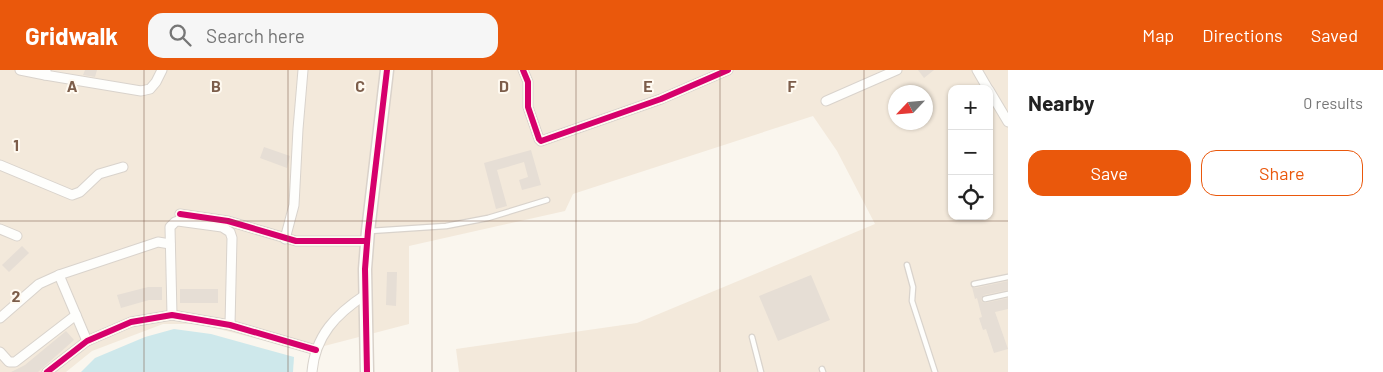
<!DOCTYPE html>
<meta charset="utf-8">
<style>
:root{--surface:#fff;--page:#f6f6f6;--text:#222;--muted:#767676;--line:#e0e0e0;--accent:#ea580c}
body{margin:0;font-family:Barlow,sans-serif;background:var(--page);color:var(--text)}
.controls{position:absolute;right:15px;top:15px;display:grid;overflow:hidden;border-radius:10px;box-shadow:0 1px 4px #0004}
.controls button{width:45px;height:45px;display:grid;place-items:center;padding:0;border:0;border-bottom:1px solid var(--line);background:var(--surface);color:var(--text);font:25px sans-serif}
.compass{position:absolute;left:888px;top:15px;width:45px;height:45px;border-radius:50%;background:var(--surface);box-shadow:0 1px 4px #0004;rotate:244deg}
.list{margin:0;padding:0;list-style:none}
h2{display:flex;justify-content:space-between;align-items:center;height:65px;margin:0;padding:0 20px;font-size:21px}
h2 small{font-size:16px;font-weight:400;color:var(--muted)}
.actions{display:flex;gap:10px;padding:15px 20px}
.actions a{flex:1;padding:11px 0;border:1px solid var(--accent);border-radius:15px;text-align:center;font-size:18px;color:var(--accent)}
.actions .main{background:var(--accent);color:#fff}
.icon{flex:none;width:28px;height:28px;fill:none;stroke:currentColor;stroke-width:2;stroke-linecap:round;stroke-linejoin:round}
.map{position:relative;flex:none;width:1008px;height:302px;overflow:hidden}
header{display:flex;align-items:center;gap:30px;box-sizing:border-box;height:70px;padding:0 25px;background:var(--accent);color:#fff}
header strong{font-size:24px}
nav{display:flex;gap:28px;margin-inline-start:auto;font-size:18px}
.search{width:350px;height:45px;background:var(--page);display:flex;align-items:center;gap:12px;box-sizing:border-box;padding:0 18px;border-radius:15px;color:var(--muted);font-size:19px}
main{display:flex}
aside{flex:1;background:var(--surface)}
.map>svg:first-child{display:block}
.residential{fill:#f3e9db;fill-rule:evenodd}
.water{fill:#cee8eb}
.building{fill:#e6ded5}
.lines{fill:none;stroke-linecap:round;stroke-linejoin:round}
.lane-casing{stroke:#d9d3cc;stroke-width:7}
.street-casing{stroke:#d9d3cc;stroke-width:11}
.secondary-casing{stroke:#dad2ca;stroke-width:15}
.lane{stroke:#fefefc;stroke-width:4.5}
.street{stroke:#fefefc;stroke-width:9}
.secondary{stroke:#fefefc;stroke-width:12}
.cycleway-casing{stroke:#fffaf1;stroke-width:9}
.cycleway{stroke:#d6006c;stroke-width:6}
.grid{fill:none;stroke:#7c5d4a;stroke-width:1;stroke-opacity:0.55}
.grid-label{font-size:16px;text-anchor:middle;font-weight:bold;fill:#7c5d4a;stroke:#fffaf1;stroke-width:4;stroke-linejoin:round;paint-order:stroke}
</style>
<header>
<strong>Gridwalk</strong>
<div class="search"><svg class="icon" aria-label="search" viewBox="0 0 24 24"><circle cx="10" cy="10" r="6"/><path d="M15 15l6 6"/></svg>Search here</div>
<nav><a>Map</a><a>Directions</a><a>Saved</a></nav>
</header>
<main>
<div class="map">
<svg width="1008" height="302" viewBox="0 0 1008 302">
<rect width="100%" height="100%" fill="#faf6ee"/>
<path class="residential" d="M0,0H1008V302H459L456,279L637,253L875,154L837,81L813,46L573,124L565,141L409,176V254L305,281L199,254H163L92,281L66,302H0ZM952,19H989V146H952ZM896,22H926V52H896Z"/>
<polygon class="water" points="174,259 211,264 294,287 293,302 81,302 95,288 145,267"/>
<g class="building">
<polygon points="85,0 97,0 95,7 83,5"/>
<polygon points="918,0 934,0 924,8"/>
<polygon points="264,77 290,86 287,98 260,88"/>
<polygon points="531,80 541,115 522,120 519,110 528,107 524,92 497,100 507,136 496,139 484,93"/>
<polygon points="22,176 29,183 9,202 2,195"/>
<polygon points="387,202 397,202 396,236 386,235"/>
<polygon points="811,205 830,250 778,271 759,226"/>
<polygon points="1008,211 1008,220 984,225 981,228 982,232 985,233 1008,228 1008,239 995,242 1008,279 994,283 986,259 983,260 979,248 982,247 977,228 975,229 972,217 975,218"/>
<polygon points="148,217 162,217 162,230 149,230 121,238 117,225"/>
<rect x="180" y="219" width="38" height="14"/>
<polygon points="66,261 74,270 38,302 11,302 25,295"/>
</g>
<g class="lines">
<defs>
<g id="lane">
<polyline points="370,161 446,156 488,148 547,130"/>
<polyline points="907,195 913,217 912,231 935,302"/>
<polyline points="974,214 1008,207"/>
<polyline points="985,229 1008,224"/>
<polyline points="752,267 761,302"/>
<polyline points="822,299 823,302"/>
</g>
<g id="street">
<polyline points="20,0 45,5 46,1"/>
<polyline points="523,0 528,12 528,37 539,69 541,71 661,29 728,0"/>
<polyline points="977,0 988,19"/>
<polyline points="45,5 141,21 150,19 156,12 162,0"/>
<polyline points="989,20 1008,52"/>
<polyline points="826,31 897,0"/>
<polyline points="0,95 72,125 80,122 99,104 123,97"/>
<polyline points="180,144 228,151 296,171 367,171"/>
<polyline points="0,159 17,166"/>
<polyline points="285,169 294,135 298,59 303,0"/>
<polyline points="59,205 87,271"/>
<polyline points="172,245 170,157 175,152 178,151 222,157 230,162 232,168 230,255"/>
<polyline points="0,248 39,214 59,205 158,172 170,174"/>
<polyline points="0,282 9,292 15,292 76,245"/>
<polyline points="47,302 87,271 131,252 172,245 230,255 316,280"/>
<path d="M312,302C315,266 336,244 365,225"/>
</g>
<polyline id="secondary" points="367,302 365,199 368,161 387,0"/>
</defs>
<use href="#lane" class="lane-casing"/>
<use href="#street" class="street-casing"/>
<use href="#secondary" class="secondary-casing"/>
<use href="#lane" class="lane"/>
<use href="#street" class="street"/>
<use href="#secondary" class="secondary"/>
<defs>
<g id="cycleway">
<polyline points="523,0 528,12 528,37 539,69 541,71 661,29 728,0"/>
<polyline points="180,144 228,151 296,171 367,171"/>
<polyline points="47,302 87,271 131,252 172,245 230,255 316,280"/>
<polyline points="367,302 365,199 368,161 387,0"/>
</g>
</defs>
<use href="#cycleway" class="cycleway-casing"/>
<use href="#cycleway" class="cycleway"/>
</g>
<path class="grid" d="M144,0V302M288,0V302M432,0V302M576,0V302M720,0V302M864,0V302M0,151H1008"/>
<g class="grid-label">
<text x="72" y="22">A</text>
<text x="216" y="22">B</text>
<text x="360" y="22">C</text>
<text x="504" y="22">D</text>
<text x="648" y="22">E</text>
<text x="792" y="22">F</text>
<text x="16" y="81">1</text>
<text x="16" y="232">2</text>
</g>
</svg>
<div class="controls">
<button>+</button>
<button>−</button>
<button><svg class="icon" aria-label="locate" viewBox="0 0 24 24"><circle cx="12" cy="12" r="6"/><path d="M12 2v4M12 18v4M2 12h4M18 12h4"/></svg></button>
</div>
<svg class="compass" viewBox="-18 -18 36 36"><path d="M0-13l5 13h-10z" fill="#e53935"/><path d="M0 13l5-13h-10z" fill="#767676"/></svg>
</div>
<aside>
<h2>Nearby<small>0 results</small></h2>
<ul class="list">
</ul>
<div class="actions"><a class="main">Save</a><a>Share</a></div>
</aside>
</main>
